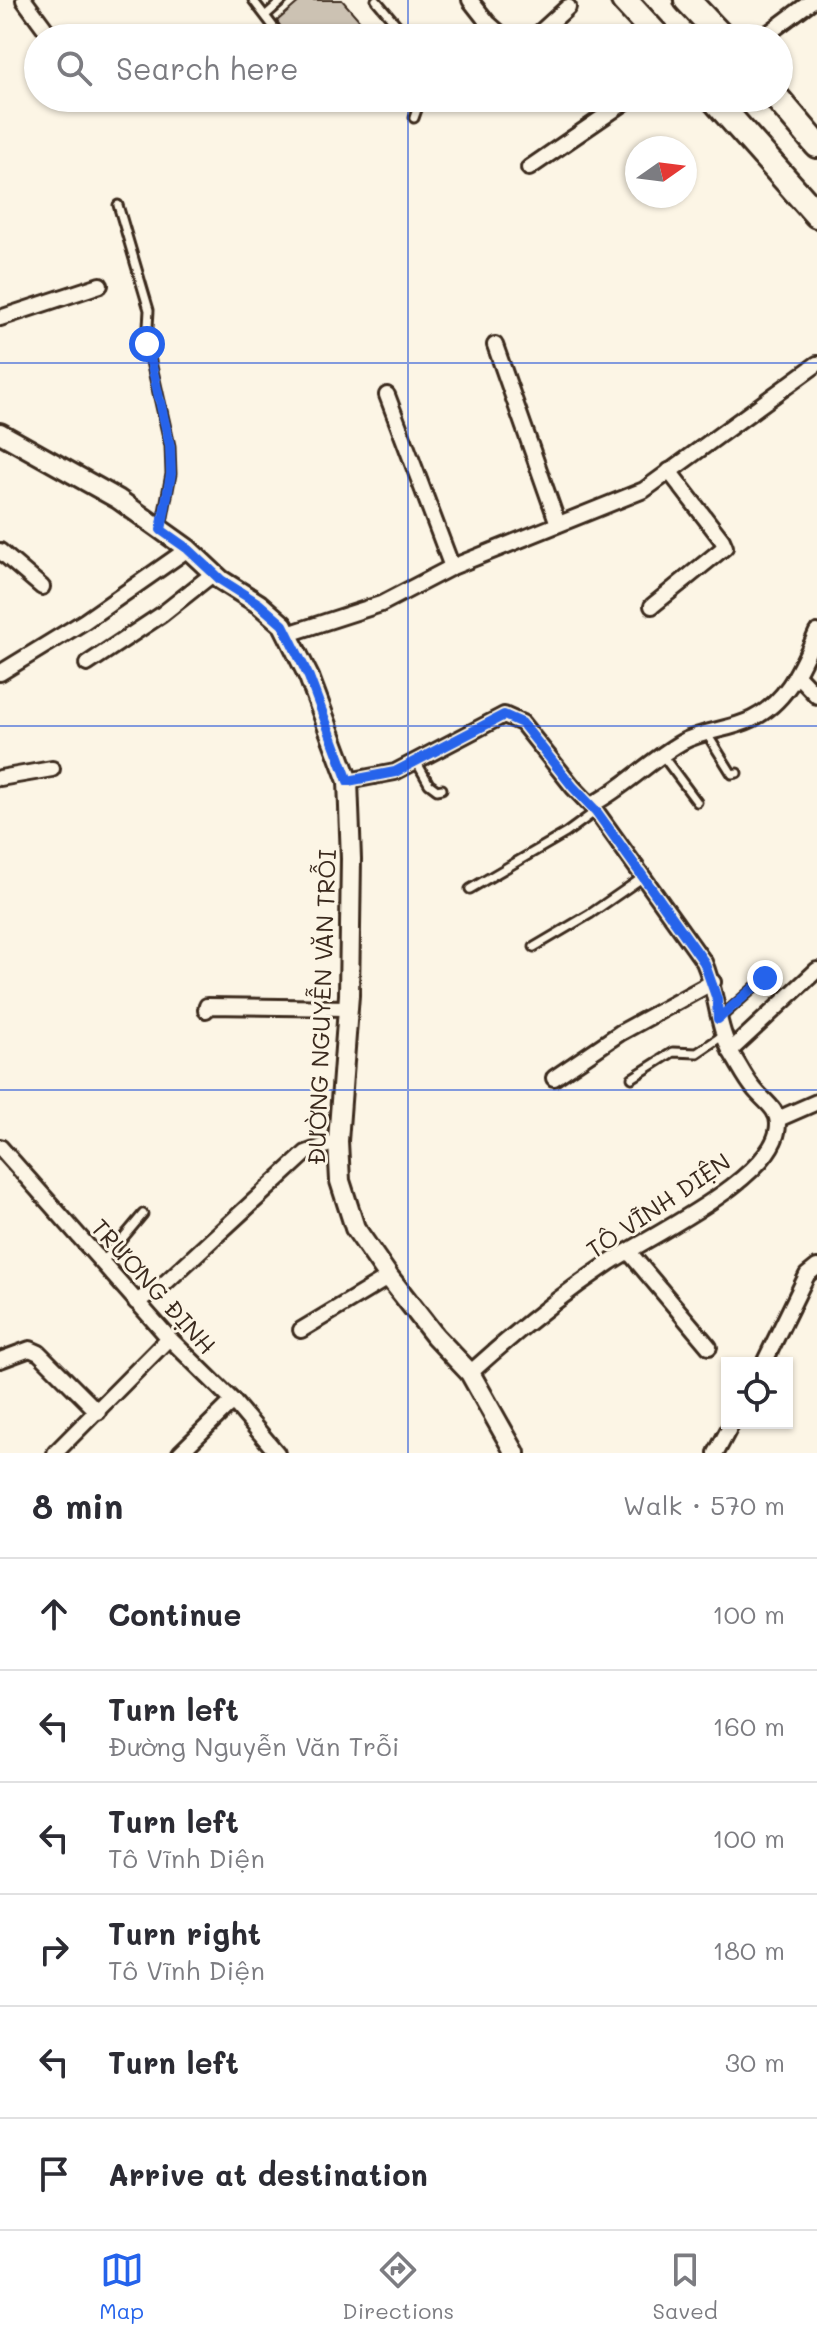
<!DOCTYPE html>
<meta charset="utf-8">
<style>
:root{--surface:#fff;--page:#f2f2f3;--text:#2b2b33;--muted:#7c7c81;--line:#e1e1e2;--accent:#2563eb}
body{margin:0;font-family:Mali,sans-serif;background:var(--page);color:var(--text)}
.controls{position:absolute;right:24px;bottom:24px;display:grid;overflow:hidden;border-radius:0px;box-shadow:0 2px 6px #0004}
.controls button{width:72px;height:72px;display:grid;place-items:center;padding:0;border:0;border-bottom:2px solid var(--line);background:var(--surface);color:var(--text);font:40px sans-serif}
.compass{position:absolute;left:625px;top:136px;width:72px;height:72px;border-radius:50%;background:var(--surface);box-shadow:0 2px 6px #0004;rotate:76deg}
.stop{position:absolute;width:24px;height:24px;margin:-18px;border:6px solid #2563eb;border-radius:50%;background:#fff}
.stop.end{background:#2563eb;border-color:#fff;box-shadow:0 2px 8px #0008}
.list{margin:0;padding:0;list-style:none}
h2{display:flex;justify-content:space-between;align-items:center;height:104px;margin:0;padding:0 32px;font-size:34px}
h2 small{font-size:26px;font-weight:400;color:var(--muted)}
.list li{display:grid;grid-template-columns:52px 1fr auto;gap:24px;align-items:center;box-sizing:border-box;height:112px;padding:0 32px;border-top:2px solid var(--line)}
.list b{display:block;font-size:30px;white-space:nowrap}
.list p{margin:0;font-size:26px;white-space:nowrap;color:var(--muted)}
.list em{font-size:26px;font-style:normal;color:var(--muted)}
.icon{flex:none;width:44px;height:44px;fill:none;stroke:currentColor;stroke-width:2;stroke-linecap:round;stroke-linejoin:round}
.map{position:relative;flex:none;width:817px;height:1453px;overflow:hidden}
.search{position:absolute;background:var(--surface);box-shadow:0 2px 6px #0004;left:24px;right:24px;top:24px;height:88px;display:flex;align-items:center;gap:20px;box-sizing:border-box;padding:0 28px;border-radius:44px;color:var(--muted);font-size:30px}
.sheet{height:776px;background:var(--surface)}
nav{display:flex;justify-content:space-around;align-items:center;box-sizing:border-box;height:112px;border-top:2px solid var(--line);background:var(--surface);font-size:22px;color:var(--muted)}
nav a{display:grid;justify-items:center;gap:4px}
nav .on{color:var(--accent)}
.map>svg:first-child{display:block}
.building{fill:#ccc2b3;stroke:#3b2a1e;stroke-width:2}
.lines{fill:none;stroke-linecap:round;stroke-linejoin:round}
.service-casing{stroke:#3b2a1e;stroke-width:13}
.minor-casing{stroke:#3b2a1e;stroke-width:20}
.tertiary-casing{stroke:#3b2a1e;stroke-width:24}
.primary-casing{stroke:#3b2a1e;stroke-width:30}
.service{stroke:#fcf5e5;stroke-width:7}
.minor{stroke:#fcf5e5;stroke-width:14}
.tertiary{stroke:#fcf5e5;stroke-width:18}
.primary{stroke:#fcf5e5;stroke-width:24}
.route{stroke:#2563eb;stroke-width:10}
.grid{fill:none;stroke:#1d4ed8;stroke-width:2;stroke-opacity:0.55}
.labels{text-anchor:middle;dominant-baseline:central;stroke-width:6;stroke-linejoin:round;paint-order:stroke}
.street-label{font-size:24px;fill:#3b2a1e;stroke:#fcf5e5}
</style>
<div class="map">
<svg width="817" height="1453" viewBox="0 0 817 1453">
<rect width="100%" height="100%" fill="#fcf5e5"/>
<filter id="ink" filterUnits="userSpaceOnUse"><feTurbulence type="fractalNoise" baseFrequency=".0125" numOctaves="2"/><feDisplacementMap in="SourceGraphic" scale="16" xChannelSelector="R" yChannelSelector="G"/><feConvolveMatrix kernelMatrix="1 2 1 2 8 2 1 2 1" color-interpolation-filters="sRGB"/></filter>
<g filter="url(#ink)">
<polygon class="building" points="301,0 342,0 375,38 288,38 277,21"/>
<g class="lines">
<defs>
<g id="service">
<polyline points="253,0 282,38"/>
<polyline points="376,0 408,38"/>
<polyline points="266,15 283,0"/>
<polyline points="414,118 421,98"/>
<polyline points="118,205 149,310 147,344 170,446 171,474 161,528"/>
<polyline points="707,734 732,774 737,773"/>
<polyline points="662,755 697,802"/>
<polyline points="416,761 429,784 437,790 442,789"/>
<polyline points="470,889 566,833 596,811"/>
<polyline points="534,947 590,914 642,878"/>
<polyline points="720,1018 765,978"/>
<polyline points="632,1078 673,1052 697,1053 722,1036"/>
<polyline points="102,1263 143,1214"/>
</g>
<g id="minor">
<polyline points="24,0 52,38"/>
<polyline points="470,0 488,23 505,38"/>
<polyline points="534,38 568,7"/>
<polyline points="762,38 813,0"/>
<polyline points="95,98 99,103"/>
<polyline points="529,168 631,98"/>
<polyline points="0,318 100,285"/>
<polyline points="495,345 558,524"/>
<polyline points="387,395 452,567"/>
<polyline points="0,551 42,587"/>
<polyline points="652,606 725,547 722,540 669,471"/>
<polyline points="288,634 381,604 452,567 644,490 817,364"/>
<polyline points="87,664 161,615 214,573"/>
<polyline points="0,673 85,621 188,549"/>
<polyline points="798,676 817,696"/>
<polyline points="0,778 52,769"/>
<path d="M348,781L395,772L504,715L522,723L573,787L596,811L704,962C718,994 716,1029 735,1059C741,1069 747,1081 755,1090C764,1101 778,1109 778,1124C778,1177 649,1236 609,1263C560,1296 513,1334 470,1373"/>
<path d="M591,805C624,788 650,760 682,742C704,730 730,730 752,719C788,701 801,667 817,632"/>
<polyline points="206,1010 207,1006 348,1008"/>
<polyline points="730,1051 817,970"/>
<polyline points="554,1078 620,1033 713,982"/>
<polyline points="778,1119 817,1102"/>
<polyline points="0,1147 169,1338 233,1401 277,1453"/>
<polyline points="629,1252 709,1347"/>
<polyline points="136,1302 163,1285 306,1153 338,1141"/>
<polyline points="301,1330 389,1277"/>
<polyline points="0,1360 30,1349 39,1353 98,1412"/>
<polyline points="764,1363 807,1275 817,1267"/>
<polyline points="55,1453 169,1338"/>
<polyline points="180,1453 233,1401"/>
<polyline points="716,1453 732,1423"/>
</g>
<polyline id="tertiary" points="0,433 118,499 188,549 221,580 259,604 283,625 309,677 348,781 351,859 349,995 338,1141 340,1181 355,1228 389,1277 435,1336 470,1373 515,1453"/>
<g id="primary">
<polyline points="624,0 659,38"/>
<polyline points="687,0 723,38"/>
<polyline points="713,98 817,215"/>
<polyline points="777,98 817,145"/>
</g>
</defs>
<use href="#service" class="service-casing"/>
<use href="#minor" class="minor-casing"/>
<use href="#tertiary" class="tertiary-casing"/>
<use href="#primary" class="primary-casing"/>
<use href="#service" class="service"/>
<use href="#minor" class="minor"/>
<use href="#tertiary" class="tertiary"/>
<use href="#primary" class="primary"/>
</g>
</g>
<g class="lines" filter="url(#ink)">
<polyline class="route" points="147,344 170,446 171,474 161,530 188,549 221,580 259,604 283,625 309,677 348,781 395,772 504,715 522,723 573,787 596,811 704,962 717,999 718,1019 765,978"/>
</g>
<path class="grid" d="M408,0V38M408,98V1453M0,363H817M0,726H817M0,1090H817"/>
<g class="labels">
<g class="street-label">
<text transform="translate(321 1007) rotate(-88)">ĐƯỜNG NGUYỄN VĂN TRỖI</text>
<text transform="translate(658 1205) rotate(-34)">TÔ VĨNH DIỆN</text>
<text transform="translate(154 1286) rotate(48)">TRƯƠNG ĐỊNH</text>
</g>
</g>
</svg>
<div class="controls">
<button><svg class="icon" aria-label="locate" viewBox="0 0 24 24"><circle cx="12" cy="12" r="6"/><path d="M12 2v4M12 18v4M2 12h4M18 12h4"/></svg></button>
</div>
<svg class="compass" viewBox="-18 -18 36 36"><path d="M0-13l5 13h-10z" fill="#e53935"/><path d="M0 13l5-13h-10z" fill="#7c7c81"/></svg>
<div class="stop" style="left:147px;top:344px"></div>
<div class="stop end" style="left:765px;top:978px"></div>
<div class="search"><svg class="icon" aria-label="search" viewBox="0 0 24 24"><circle cx="10" cy="10" r="6"/><path d="M15 15l6 6"/></svg>Search here</div>
</div>
<section class="sheet">
<h2>8 min<small>Walk · 570 m</small></h2>
<ul class="list">
<li><svg class="icon" aria-label="ahead" viewBox="0 0 24 24"><path d="M12 20V5M6 11l6-6 6 6"/></svg><div><b>Continue</b></div><em>100 m</em></li>
<li><svg class="icon" aria-label="left" viewBox="0 0 24 24"><path d="M17 20v-9H6M10 6l-5 5 5 5"/></svg><div><b>Turn left</b><p>Đường Nguyễn Văn Trỗi</p></div><em>160 m</em></li>
<li><svg class="icon" aria-label="left" viewBox="0 0 24 24"><path d="M17 20v-9H6M10 6l-5 5 5 5"/></svg><div><b>Turn left</b><p>Tô Vĩnh Diện</p></div><em>100 m</em></li>
<li><svg class="icon" aria-label="right" viewBox="0 0 24 24"><path d="M7 20v-9h11M14 6l5 5-5 5"/></svg><div><b>Turn right</b><p>Tô Vĩnh Diện</p></div><em>180 m</em></li>
<li><svg class="icon" aria-label="left" viewBox="0 0 24 24"><path d="M17 20v-9H6M10 6l-5 5 5 5"/></svg><div><b>Turn left</b></div><em>30 m</em></li>
<li><svg class="icon" aria-label="arrive" viewBox="0 0 24 24"><path d="M6 21V4h12l-3 4 3 4H6"/></svg><div><b>Arrive at destination</b></div></li>
</ul>
</section>
<nav>
<a class="on"><svg class="icon" aria-label="map" viewBox="0 0 24 24"><path d="M3 6l6-2 6 2 6-2v14l-6 2-6-2-6 2zM9 4v14M15 6v14"/></svg>Map</a>
<a><svg class="icon" aria-label="directions" viewBox="0 0 24 24"><path d="M12 3l9 9-9 9-9-9zM9 14v-3h6M13 9l2 2-2 2"/></svg>Directions</a>
<a><svg class="icon" aria-label="saved" viewBox="0 0 24 24"><path d="M7 4h10v16l-5-4-5 4z"/></svg>Saved</a>
</nav>
